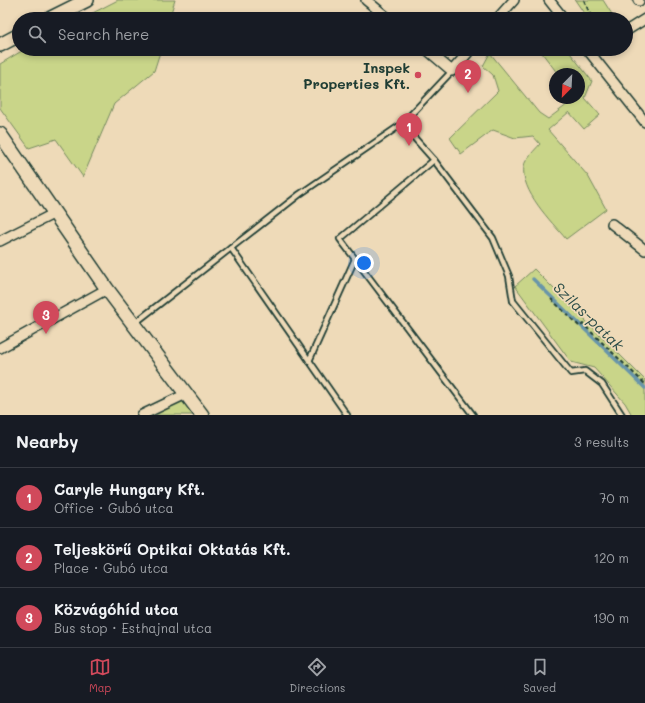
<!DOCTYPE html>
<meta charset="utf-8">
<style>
:root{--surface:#171b24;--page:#242831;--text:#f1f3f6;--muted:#9ea1a6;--line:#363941;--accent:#d1495b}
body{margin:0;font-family:Mali,sans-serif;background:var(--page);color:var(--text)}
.compass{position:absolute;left:549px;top:68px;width:36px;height:36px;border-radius:50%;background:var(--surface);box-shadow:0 2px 6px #0003;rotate:204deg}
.you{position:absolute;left:364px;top:263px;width:14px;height:14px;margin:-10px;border:3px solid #fff;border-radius:50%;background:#1a73e8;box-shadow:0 0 0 6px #1a73e833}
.badge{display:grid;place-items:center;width:26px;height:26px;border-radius:50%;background:var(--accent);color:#fff;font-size:13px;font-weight:700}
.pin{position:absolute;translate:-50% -33px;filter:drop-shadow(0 1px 2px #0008)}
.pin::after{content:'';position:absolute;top:21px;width:14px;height:12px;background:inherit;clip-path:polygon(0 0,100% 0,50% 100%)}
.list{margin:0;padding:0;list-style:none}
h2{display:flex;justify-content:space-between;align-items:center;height:52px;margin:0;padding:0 16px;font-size:17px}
h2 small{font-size:13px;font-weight:400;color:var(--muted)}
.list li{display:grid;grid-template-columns:26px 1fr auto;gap:12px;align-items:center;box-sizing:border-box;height:60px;padding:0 16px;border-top:1px solid var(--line)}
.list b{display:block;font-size:15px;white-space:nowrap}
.list p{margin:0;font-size:13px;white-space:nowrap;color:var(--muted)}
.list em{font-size:13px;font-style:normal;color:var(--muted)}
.icon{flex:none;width:22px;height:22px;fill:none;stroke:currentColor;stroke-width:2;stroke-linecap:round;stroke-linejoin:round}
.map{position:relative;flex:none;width:645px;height:415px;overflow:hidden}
.search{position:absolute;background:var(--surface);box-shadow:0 2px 6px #0003;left:12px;right:12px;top:12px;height:44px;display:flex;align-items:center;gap:10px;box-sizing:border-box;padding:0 14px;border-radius:22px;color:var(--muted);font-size:15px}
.sheet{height:232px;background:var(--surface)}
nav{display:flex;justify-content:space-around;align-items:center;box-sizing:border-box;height:56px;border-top:1px solid var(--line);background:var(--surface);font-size:11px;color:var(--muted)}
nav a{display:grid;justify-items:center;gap:2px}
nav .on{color:var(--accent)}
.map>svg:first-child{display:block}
.green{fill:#c9d589;stroke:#74895e}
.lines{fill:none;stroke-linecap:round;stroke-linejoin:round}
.stream{stroke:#6895aa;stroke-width:3.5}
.lane-casing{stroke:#1f3d34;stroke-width:8}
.street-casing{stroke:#1f3d34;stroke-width:12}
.secondary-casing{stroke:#1f3d34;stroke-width:16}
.path{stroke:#1f3d34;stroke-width:2;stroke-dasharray:4 3;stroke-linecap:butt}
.lane{stroke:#eedab8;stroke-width:4.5}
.street{stroke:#eedab8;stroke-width:9}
.secondary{stroke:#eedab8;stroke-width:13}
.poi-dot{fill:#d1495b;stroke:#eedab8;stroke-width:1.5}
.labels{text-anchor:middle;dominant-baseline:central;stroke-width:3.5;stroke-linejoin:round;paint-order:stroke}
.poi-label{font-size:14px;font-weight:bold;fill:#1f3d34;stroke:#eedab8;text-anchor:end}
.water-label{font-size:15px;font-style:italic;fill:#2b4c48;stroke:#eedab8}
</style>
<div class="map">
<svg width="645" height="415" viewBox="0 0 645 415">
<rect width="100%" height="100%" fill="#eedab8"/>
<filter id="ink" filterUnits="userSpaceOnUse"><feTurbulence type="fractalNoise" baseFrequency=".025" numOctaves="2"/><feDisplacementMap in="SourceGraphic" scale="8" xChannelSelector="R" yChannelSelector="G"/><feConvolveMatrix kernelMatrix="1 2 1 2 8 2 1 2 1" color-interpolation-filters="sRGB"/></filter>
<g filter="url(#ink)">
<g class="green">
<polygon points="118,0 175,0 169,19 81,19"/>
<polygon points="575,0 603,0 615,19 588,19"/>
<polygon points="25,49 161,49 154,71 114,104 83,177 56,139 29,148 0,108 0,64"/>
<path d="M539,49H567L592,81L585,98L600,115L584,129L569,112L548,130L588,176L606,209L566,239C551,221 520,191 524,166C525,159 535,150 540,144L533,136L515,138L493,130L461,154L450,138L498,91L493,75L483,66L490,53L539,113L548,119L576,98H579V74H558Z"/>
<polygon points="534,269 645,380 645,415 632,415 625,403 594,368 571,362 515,286"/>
<polygon points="186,394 202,415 142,415"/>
</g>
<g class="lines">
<polyline class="stream" points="533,279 645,388"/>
<defs>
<g id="lane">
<polyline points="402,124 434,160 493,238 509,276 513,301 571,373 585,371 602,384 622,415"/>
<polyline points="434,160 340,239 473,415"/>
<polyline points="231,248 347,415"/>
<polyline points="135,323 300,194 402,124 452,71"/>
<polyline points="309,361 355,259"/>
</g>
<g id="street">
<polyline points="366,0 389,19"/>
<polyline points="549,0 564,19"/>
<polyline points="638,0 639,1"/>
<polyline points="497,19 514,0"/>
<polyline points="626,31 645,19"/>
<polyline points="426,49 452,71 471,49"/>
<polyline points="587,49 645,122"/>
<polyline points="612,224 645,250"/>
<polyline points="0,241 55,213"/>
<polyline points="0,348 107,289"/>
<polyline points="142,415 186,394"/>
</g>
<g id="secondary">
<polyline points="49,19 87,0"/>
<polyline points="0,45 19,35"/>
<polyline points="0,134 107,289 202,415"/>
</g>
</defs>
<use href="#lane" class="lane-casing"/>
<use href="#street" class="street-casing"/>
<use href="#secondary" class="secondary-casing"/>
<g class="path">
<polyline points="584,0 592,19"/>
<polyline points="551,299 580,327 583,324 645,384"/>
</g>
<use href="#lane" class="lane"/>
<use href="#street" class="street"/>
<use href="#secondary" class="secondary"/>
</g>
</g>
<circle class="poi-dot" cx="418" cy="75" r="4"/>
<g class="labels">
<g class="poi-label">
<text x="410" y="67">Inspek<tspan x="410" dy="16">Properties Kft.</tspan></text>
</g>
<g class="water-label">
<text transform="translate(589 316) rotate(44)">Szilas-patak</text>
</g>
</g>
</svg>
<svg class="compass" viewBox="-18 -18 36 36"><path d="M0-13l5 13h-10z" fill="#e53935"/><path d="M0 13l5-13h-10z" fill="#9ea1a6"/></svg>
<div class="you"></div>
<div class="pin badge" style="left:409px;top:146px">1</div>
<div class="pin badge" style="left:468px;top:93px">2</div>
<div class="pin badge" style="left:46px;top:334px">3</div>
<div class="search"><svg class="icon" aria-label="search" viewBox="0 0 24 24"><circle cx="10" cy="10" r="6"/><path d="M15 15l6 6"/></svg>Search here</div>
</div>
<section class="sheet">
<h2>Nearby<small>3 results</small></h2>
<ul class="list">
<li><span class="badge">1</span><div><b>Caryle Hungary Kft.</b><p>Office · Gubó utca</p></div><em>70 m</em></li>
<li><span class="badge">2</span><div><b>Teljeskörű Optikai Oktatás Kft.</b><p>Place · Gubó utca</p></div><em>120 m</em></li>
<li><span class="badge">3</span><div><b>Közvágóhíd utca</b><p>Bus stop · Esthajnal utca</p></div><em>190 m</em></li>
</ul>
</section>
<nav>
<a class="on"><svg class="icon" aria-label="map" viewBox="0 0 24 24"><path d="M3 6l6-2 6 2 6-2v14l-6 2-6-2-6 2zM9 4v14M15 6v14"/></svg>Map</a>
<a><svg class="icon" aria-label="directions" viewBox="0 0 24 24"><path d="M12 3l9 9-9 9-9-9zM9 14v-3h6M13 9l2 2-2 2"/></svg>Directions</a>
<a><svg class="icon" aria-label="saved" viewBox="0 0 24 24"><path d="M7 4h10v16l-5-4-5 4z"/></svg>Saved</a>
</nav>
